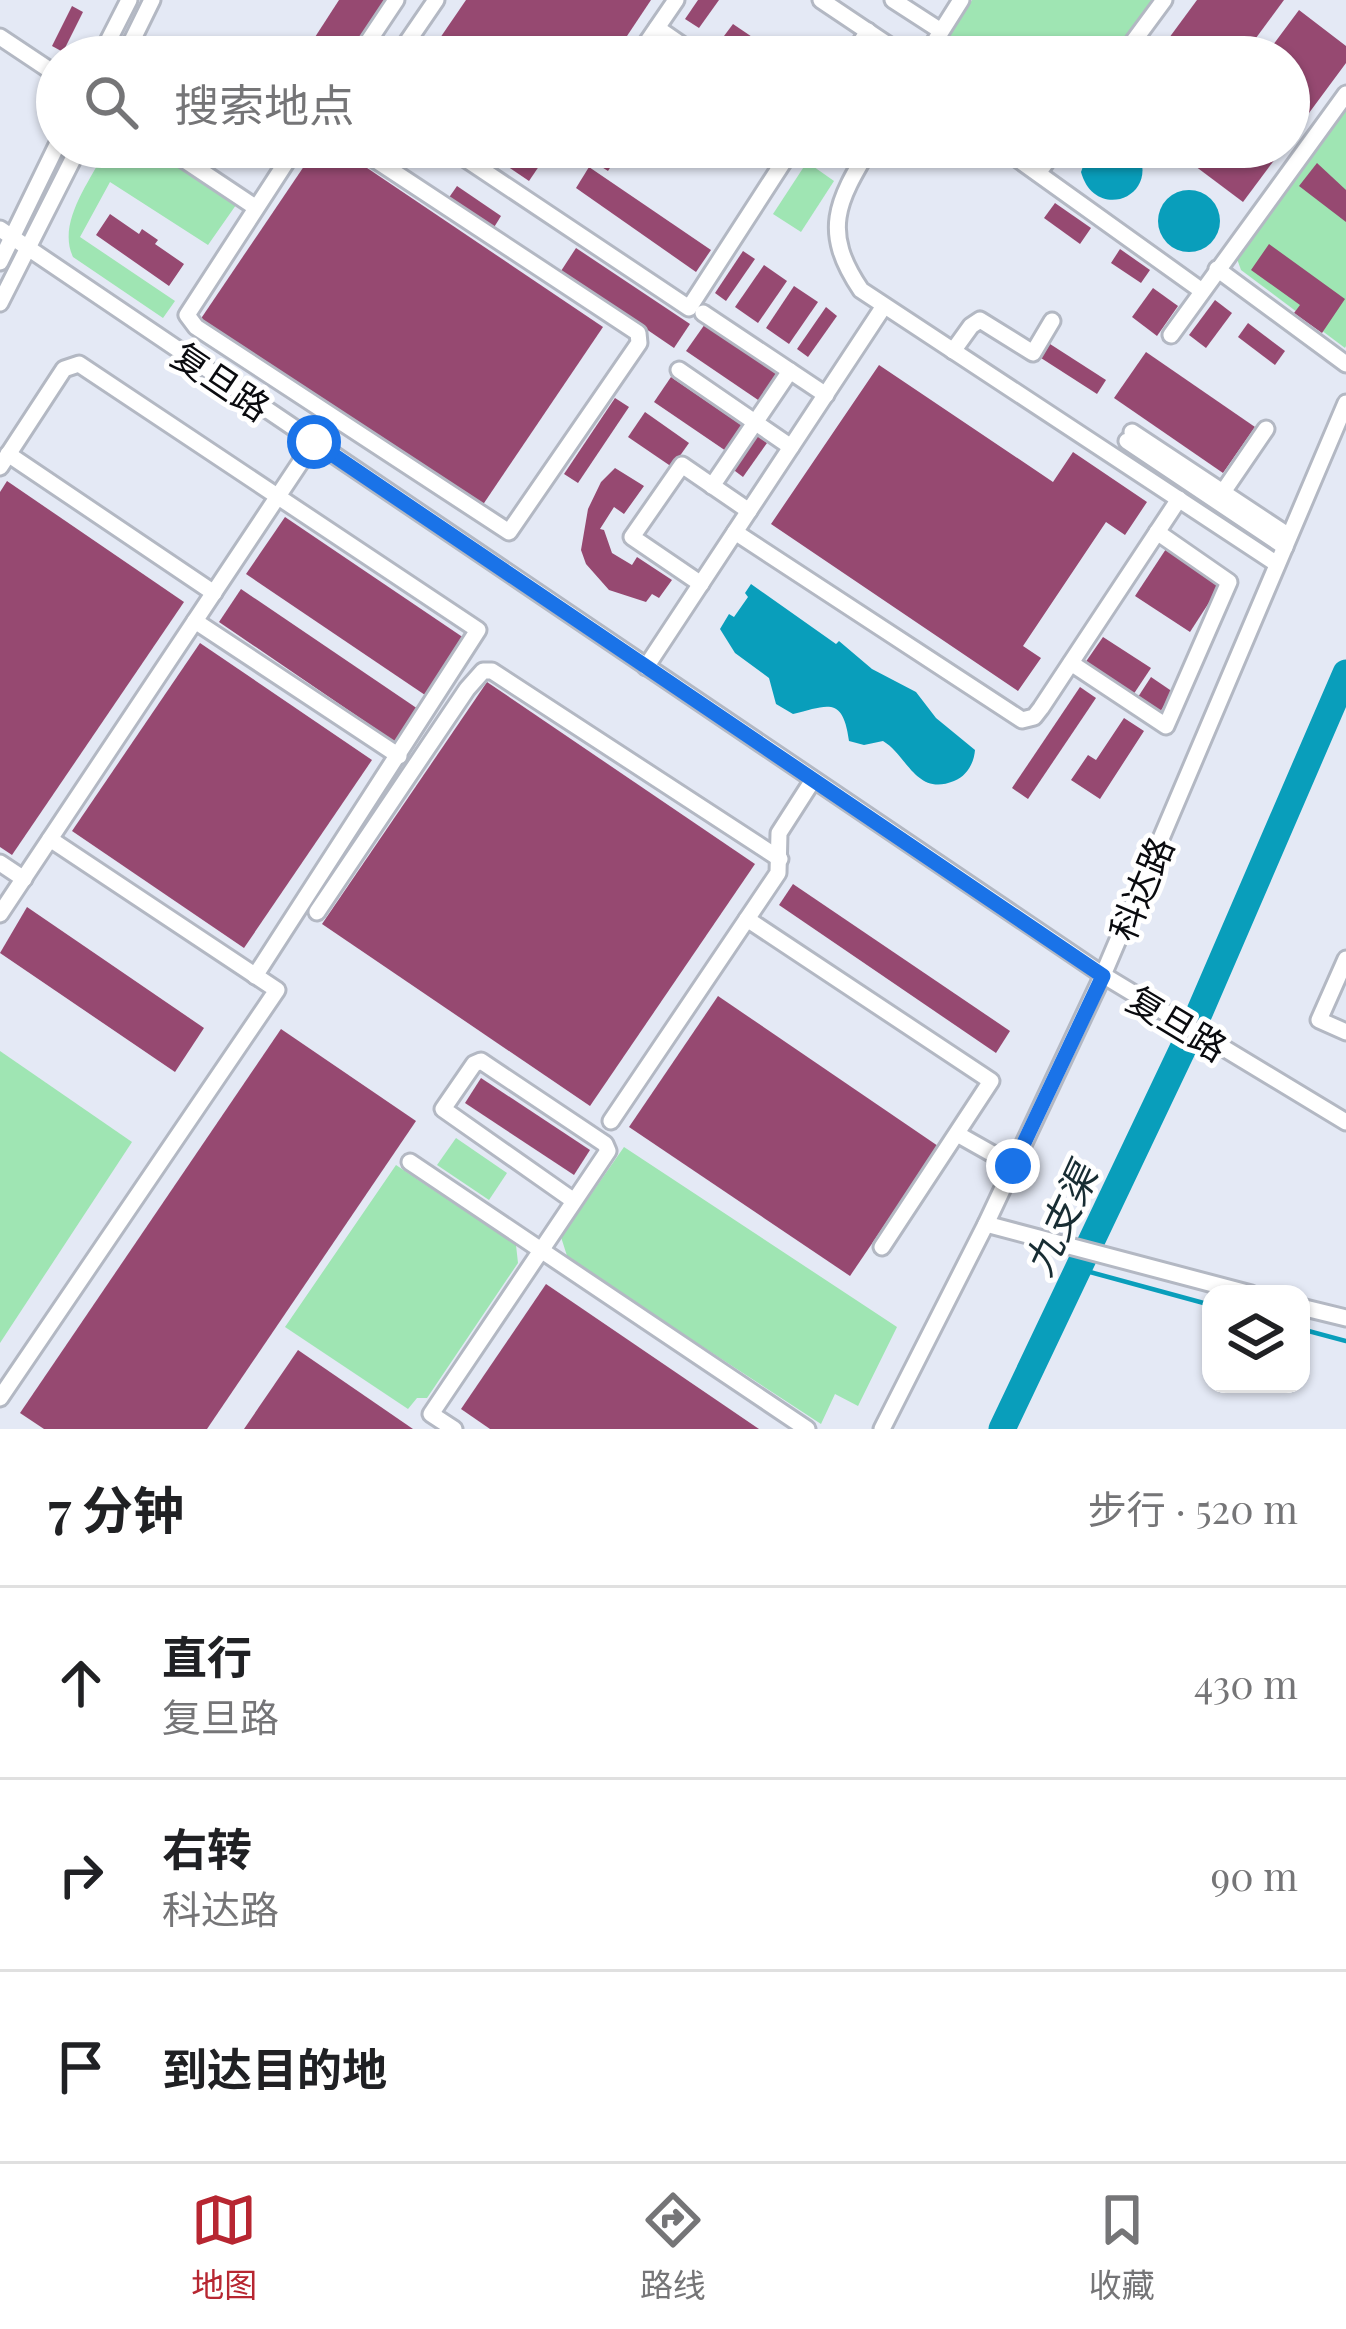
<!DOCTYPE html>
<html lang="zh">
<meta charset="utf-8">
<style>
:root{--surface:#fff;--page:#f6f6f6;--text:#202124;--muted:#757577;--line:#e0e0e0;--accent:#b72631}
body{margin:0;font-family:"Playfair Display","Noto Sans SC",serif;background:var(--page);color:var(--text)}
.controls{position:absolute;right:36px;bottom:36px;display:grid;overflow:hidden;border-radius:24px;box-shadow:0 3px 9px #0004}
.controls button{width:108px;height:108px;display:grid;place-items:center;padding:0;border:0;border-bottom:3px solid var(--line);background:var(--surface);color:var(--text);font:60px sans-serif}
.stop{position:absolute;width:36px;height:36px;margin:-27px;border:9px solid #1a73e8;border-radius:50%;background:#fff}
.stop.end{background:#1a73e8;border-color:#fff;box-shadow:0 3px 12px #0008}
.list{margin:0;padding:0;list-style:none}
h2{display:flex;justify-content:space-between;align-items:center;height:156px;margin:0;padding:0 48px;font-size:51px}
h2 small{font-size:39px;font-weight:400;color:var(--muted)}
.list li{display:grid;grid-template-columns:78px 1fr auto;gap:36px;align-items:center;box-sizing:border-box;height:192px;padding:0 48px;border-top:3px solid var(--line)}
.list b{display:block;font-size:45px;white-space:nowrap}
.list p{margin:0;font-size:39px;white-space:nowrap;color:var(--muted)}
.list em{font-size:39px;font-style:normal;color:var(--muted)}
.icon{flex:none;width:66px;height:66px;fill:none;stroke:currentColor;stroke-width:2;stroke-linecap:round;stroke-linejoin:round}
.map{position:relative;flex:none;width:1346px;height:1429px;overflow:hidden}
.search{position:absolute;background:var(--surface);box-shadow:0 3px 9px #0004;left:36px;right:36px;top:36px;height:132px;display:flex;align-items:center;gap:30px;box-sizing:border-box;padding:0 42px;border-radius:66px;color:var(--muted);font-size:45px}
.sheet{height:732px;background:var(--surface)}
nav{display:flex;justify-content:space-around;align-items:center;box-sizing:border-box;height:168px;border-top:3px solid var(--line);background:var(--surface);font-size:33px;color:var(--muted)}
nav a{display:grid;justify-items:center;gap:6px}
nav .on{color:var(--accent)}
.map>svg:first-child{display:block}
.green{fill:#9fe5b3}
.water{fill:#099ebb}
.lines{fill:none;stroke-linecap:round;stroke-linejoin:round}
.stream{stroke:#099ebb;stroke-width:4.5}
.river{stroke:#099ebb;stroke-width:27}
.building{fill:#964971}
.minor-casing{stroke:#b3b8c3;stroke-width:21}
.minor{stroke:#fff;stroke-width:15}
.route{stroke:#1a73e8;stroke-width:15}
.labels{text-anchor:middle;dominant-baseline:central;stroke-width:10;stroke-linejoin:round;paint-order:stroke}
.street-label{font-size:36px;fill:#0a0b0f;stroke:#fff}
.water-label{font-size:39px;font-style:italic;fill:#182d33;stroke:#fff}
</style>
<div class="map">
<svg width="1346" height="1429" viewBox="0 0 1346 1429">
<rect width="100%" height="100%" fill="#e4e9f5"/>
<g class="green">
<polygon points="972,0 1157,0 1115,57 968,57 946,42"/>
<polygon points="1346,106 1346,346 1345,348 1241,270 1236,256"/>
<path d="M118,147H149L236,205L208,245L110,182L80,237L175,301L163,318L73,257C57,223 89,183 105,151L112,155Z"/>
<polygon points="807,162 834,181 801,232 773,214"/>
<polygon points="0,1051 132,1142 0,1343"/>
<polygon points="456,1138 507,1173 489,1200 437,1165"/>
<polygon points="624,1147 897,1327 858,1406 835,1394 821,1424 568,1259 561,1237"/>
<polygon points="396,1165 516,1245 518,1263 427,1398 417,1398 408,1409 285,1327"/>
</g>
<g class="water">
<path d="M1090,147L1137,150C1162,197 1095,223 1081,172Z"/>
<circle cx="1189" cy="221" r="31"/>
<path d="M751,584L836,644L839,641L872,669L916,692L936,718L975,750C974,763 967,776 954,781C916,797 907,755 883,741L864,745L849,741C843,695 827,706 793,714L776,704L769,678L735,653L720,629L729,614L734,617L748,597L745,593Z"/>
</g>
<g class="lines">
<g class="stream">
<polyline points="1079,1269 1211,1305"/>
<polyline points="1301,1329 1346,1341"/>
</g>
<g class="river">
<polyline points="1197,1018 1346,673"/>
<polyline points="1002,1429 1186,1042"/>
</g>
</g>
<g class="building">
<polygon points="339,0 391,0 354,57 316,57 306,51"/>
<polygon points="466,0 651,0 613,57 427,57"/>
<polygon points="698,0 719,0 699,28 685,19"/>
<polygon points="1197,0 1284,0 1242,57 1155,57"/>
<polygon points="72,6 83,12 63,52 52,46"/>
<polygon points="1299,10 1346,46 1346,63 1289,140 1289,57 1264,57"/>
<polygon points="733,24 782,57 746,57 721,40"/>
<polygon points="317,147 336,147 603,327 480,509 200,320"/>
<polygon points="479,147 552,147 529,181"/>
<polygon points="585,147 605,147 618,155 608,171 581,154"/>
<polygon points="1197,147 1284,147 1243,202 1187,160"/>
<polygon points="1317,163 1346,190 1346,222 1299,186"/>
<polygon points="589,167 711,250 696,272 576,188"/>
<polygon points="457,186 501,216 493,229 448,199"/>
<polygon points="1055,203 1091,228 1080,244 1044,218"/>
<polygon points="110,214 139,234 142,229 158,240 155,244 184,264 169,286 96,235"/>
<polygon points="1269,244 1345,299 1322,333 1294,313 1300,305 1251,270"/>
<polygon points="576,248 690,324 674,348 561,271"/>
<polygon points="1120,249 1150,270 1141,283 1111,263"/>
<polygon points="743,251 755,259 726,301 715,293"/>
<polygon points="764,265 787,281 758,323 735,307"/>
<polygon points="794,286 818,302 789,344 766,328"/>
<polygon points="1153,288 1178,306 1157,336 1132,317"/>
<polygon points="1215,300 1232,313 1206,348 1189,335"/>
<polygon points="826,307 837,316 808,357 797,349"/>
<polygon points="1248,323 1285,351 1275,365 1238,337"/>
<polygon points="705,324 783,376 764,404 686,351"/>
<polygon points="1050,344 1106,380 1097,394 1041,358"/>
<polygon points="1146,352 1255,427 1223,473 1114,398"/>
<polygon points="879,365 1053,482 1073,452 1147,502 1125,535 1106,522 1023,646 1041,658 1018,691 771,524"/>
<polygon points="671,377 743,426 726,451 654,402"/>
<polygon points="615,398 629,407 578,483 564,474"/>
<polygon points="645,412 689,443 672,467 628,437"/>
<polygon points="755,434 767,443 743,477 731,468"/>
<polygon points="615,468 644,486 624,514 614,507 600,529 604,530 612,553 632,565 637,557 672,580 659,598 652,594 646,602 609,590 586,564 581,550 588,509 601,482"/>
<polygon points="7,481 184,602 12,855 0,847 0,492"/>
<polygon points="285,517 464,638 425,695 246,574"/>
<polygon points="1166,549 1221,584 1190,632 1135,596"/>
<polygon points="241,589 418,709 395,742 219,622"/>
<polygon points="1103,637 1151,668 1133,695 1085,663"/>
<polygon points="200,643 372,760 244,948 72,831"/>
<polygon points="1151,677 1173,692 1160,712 1138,697"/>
<polygon points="487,682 755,864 590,1106 322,924"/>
<polygon points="1080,687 1096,698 1028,799 1012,788"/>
<polygon points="1124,718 1144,731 1100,799 1071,780 1088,755 1096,760"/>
<polygon points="793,884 1010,1031 996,1053 779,905"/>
<polygon points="27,907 204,1028 175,1072 0,953"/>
<polygon points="718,996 938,1146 850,1276 629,1127"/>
<polygon points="281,1029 416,1121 207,1429 44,1429 20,1413"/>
<polygon points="481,1078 590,1150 574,1175 465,1103"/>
<polygon points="546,1284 759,1429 490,1429 461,1409"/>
<polygon points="298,1350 413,1429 244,1429"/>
</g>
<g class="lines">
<defs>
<g id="minor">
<polyline points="821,0 906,57"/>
<polyline points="893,0 941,31"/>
<polyline points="657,28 699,57"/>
<polyline points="0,37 57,75"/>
<polyline points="100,57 129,0"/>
<polyline points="124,57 152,0"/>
<polyline points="358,57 396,0"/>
<polyline points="397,57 436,0"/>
<polyline points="637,57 676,0"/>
<polyline points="851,57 868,31"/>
<polyline points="925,57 961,0"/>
<polyline points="1122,57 1164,0"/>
<polyline points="165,147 255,207"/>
<polyline points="296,147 187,315 196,327 509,532 639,343 638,333 356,147"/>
<polyline points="448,147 689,308 793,147"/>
<path d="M870,147C837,202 821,231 861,290L1277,564"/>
<polyline points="1001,147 1202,291"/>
<polyline points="1038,173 1057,147"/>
<polyline points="0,229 1103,975 1346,1122"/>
<polyline points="0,262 57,145"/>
<polyline points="1217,269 1346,364"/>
<polyline points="0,303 79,147"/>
<polyline points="703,313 826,395"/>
<polyline points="1171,335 1346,94"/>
<polyline points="953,351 971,326 980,320 1033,353 1052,321"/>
<polyline points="679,370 791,447"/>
<polyline points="1132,432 1289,536"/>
<polyline points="1127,441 1285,547"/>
<polyline points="8,454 214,593"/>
<polyline points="0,467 64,369 79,364 478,630 255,976"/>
<polyline points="712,486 790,371"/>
<polyline points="1223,492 1266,429"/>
<polyline points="735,532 1022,720 1034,717 1041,708 1179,499"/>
<polyline points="701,584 632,537 682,465 749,511"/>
<polyline points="195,621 399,756"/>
<polyline points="1071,663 1166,726 1229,582 1157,532"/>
<polyline points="646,667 884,306"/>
<polyline points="0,863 24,879"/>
<polyline points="317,912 467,689 483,671 492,671 780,859"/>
<polyline points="0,914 314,442"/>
<polyline points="747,919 991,1081 882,1247"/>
<polyline points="1346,959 1319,1020 1346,1032"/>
<polyline points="611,1121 778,873 779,833 813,780"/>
<polyline points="959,1135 1014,1166"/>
<polyline points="410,1162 807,1429"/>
<polyline points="986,1224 1251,1294"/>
<polyline points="1301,1307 1346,1318"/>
<polyline points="0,1398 277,990 50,839"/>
<path d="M454,1429L431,1414C490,1326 549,1239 608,1151L605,1144L481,1061L474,1064L443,1109L574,1201"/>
<polyline points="882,1429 986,1224 1103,975 1346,403"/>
</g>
</defs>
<use href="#minor" class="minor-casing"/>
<use href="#minor" class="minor"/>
</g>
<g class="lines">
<polyline class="route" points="314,442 1103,976 1013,1166"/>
</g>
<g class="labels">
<g class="street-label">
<text transform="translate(222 380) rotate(34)">复旦路</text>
<text transform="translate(1140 888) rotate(-67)">科达路</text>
<text transform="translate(1178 1022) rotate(31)">复旦路</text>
</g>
<g class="water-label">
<text transform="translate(1059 1219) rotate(-65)">九支渠</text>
</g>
</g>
</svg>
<div class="controls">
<button><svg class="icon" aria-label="layers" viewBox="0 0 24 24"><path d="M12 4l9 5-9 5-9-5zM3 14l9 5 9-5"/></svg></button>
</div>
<div class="stop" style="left:314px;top:442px"></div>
<div class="stop end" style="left:1013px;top:1166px"></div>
<div class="search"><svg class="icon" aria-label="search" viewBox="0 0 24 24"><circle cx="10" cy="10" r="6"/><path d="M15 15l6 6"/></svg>搜索地点</div>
</div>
<section class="sheet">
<h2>7 分钟<small>步行 · 520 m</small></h2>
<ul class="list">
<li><svg class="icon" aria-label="ahead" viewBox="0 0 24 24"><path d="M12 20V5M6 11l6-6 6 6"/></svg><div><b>直行</b><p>复旦路</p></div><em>430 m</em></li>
<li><svg class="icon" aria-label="right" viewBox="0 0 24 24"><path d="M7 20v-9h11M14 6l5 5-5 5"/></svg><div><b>右转</b><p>科达路</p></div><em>90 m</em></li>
<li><svg class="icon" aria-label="arrive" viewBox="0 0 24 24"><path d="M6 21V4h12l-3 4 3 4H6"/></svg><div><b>到达目的地</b></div></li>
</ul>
</section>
<nav>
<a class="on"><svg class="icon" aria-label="map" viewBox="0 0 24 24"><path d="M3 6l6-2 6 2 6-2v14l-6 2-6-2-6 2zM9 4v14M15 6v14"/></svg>地图</a>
<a><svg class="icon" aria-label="directions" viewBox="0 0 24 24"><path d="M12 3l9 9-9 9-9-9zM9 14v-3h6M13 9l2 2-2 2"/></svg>路线</a>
<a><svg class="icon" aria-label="saved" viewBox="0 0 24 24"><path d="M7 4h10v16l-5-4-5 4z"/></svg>收藏</a>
</nav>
